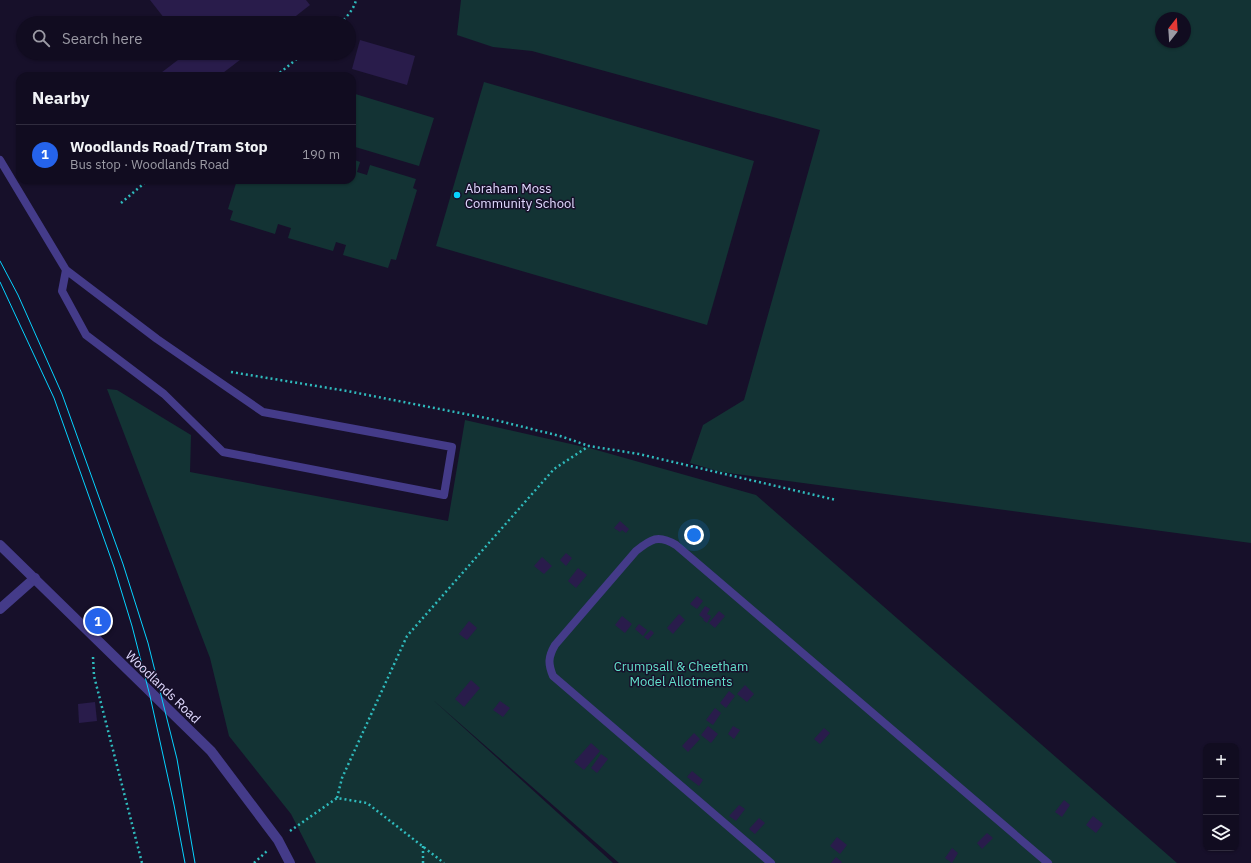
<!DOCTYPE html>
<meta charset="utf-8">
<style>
:root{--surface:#110c20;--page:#1a1529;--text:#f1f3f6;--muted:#9c9ba5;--line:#302c3e;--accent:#2563eb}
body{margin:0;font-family:"IBM Plex Sans",sans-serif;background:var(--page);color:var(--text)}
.controls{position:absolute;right:12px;bottom:12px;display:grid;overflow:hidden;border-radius:8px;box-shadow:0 1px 3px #0004}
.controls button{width:36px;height:36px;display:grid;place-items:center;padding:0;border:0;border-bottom:1px solid var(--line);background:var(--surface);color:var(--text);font:20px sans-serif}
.compass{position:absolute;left:1155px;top:12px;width:36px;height:36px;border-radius:50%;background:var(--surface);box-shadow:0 1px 3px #0004;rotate:17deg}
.you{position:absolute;left:694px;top:535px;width:14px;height:14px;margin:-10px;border:3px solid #fff;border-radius:50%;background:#1a73e8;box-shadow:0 0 0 6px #1a73e833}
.badge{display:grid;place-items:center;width:26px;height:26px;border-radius:50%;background:var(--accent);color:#fff;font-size:13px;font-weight:700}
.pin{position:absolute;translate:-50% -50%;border:2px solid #fff;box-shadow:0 1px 4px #0006}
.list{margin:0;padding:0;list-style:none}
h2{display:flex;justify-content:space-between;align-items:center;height:52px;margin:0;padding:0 16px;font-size:17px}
h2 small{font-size:13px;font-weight:400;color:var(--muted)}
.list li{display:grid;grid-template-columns:26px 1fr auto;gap:12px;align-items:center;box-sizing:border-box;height:60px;padding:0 16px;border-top:1px solid var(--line)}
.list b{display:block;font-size:15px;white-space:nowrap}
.list p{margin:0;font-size:13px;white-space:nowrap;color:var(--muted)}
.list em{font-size:13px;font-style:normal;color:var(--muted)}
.icon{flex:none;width:22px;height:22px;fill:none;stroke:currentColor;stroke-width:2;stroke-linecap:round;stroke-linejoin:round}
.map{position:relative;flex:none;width:1251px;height:863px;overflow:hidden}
.search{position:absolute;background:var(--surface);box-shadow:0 1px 3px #0004;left:16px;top:16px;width:340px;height:44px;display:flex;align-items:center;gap:10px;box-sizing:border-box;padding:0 14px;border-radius:22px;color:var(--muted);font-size:15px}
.panel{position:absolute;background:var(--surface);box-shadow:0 1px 3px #0004;left:16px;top:72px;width:340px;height:112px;border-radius:12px}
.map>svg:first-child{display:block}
.green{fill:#133334;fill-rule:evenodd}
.building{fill:#291c4b}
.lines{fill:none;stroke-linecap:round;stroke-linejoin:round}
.path{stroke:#2fbbbd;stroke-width:2.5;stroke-dasharray:2 3;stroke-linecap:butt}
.service{stroke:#443b89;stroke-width:8}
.minor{stroke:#443b89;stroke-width:10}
.tertiary{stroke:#443b89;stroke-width:10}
.tram{stroke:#06d3ff;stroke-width:1}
.poi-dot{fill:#06d3ff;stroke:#17102a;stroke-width:1.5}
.labels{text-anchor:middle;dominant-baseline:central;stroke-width:3;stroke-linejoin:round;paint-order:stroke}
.poi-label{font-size:13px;fill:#e1daff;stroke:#17102a;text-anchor:start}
.park-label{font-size:13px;fill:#63e2cc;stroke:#17102a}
.street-label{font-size:13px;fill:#e1daff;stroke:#17102a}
</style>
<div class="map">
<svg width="1251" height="863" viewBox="0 0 1251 863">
<rect width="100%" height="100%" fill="#17102a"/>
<g class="green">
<path d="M461,0H1251V543L721,472L690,463L703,425L744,400L820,130L532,51L493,47L457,35ZM1161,18H1185V42H1161Z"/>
<polygon points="484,82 754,161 707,325 436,246"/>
<polygon points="352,93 434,118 419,166 352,146"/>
<polygon points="352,159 360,162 357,172 367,175 370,165 416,179 413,188 417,190 396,260 391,259 388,268 343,255 346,245 336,242 333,251 288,238 291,228 278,224 275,234 230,220 233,211 228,209 237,180 352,180"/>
<polygon points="107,389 117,390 191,435 190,472 448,521 465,420 593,449 756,495 1177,863 619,863 432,699 613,863 316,863 291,814 229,736 210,658"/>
</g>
<g class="building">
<polygon points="150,0 306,0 310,5 287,23 168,23"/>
<polygon points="360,40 415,56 407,85 352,69"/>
<polygon points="187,53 249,53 219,76 157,76"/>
<polygon points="620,521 629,529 626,533 622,530 620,532 614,528"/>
<polygon points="566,553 572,558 566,566 560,560"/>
<polygon points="542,557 552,566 544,574 534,566"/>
<polygon points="578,568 587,575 576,588 568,581"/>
<polygon points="697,596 703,601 697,609 690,604"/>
<polygon points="705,606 710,609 707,614 711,616 707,623 703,620 704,619 699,615"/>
<polygon points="719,611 725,616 715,628 709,623"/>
<polygon points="679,614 685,620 673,634 667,628"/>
<polygon points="622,616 632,624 625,633 615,625"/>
<polygon points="469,621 477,628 467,640 459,634"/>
<polygon points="639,624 647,630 643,636 635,629"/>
<polygon points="651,630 654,633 648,640 644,637"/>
<polygon points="471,680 480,688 464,707 455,699"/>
<polygon points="745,685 754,694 747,702 737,694"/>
<polygon points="729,691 735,696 726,708 720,703"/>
<polygon points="500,701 510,708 503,717 493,710"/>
<polygon points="95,702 97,721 79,723 78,704"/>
<polygon points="715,708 721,713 713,725 706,720"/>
<polygon points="708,726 718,734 711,743 701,735"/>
<polygon points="733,726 740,730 734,739 728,734"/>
<polygon points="824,728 830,733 820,744 814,739"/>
<polygon points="694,733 700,739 688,752 682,746"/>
<polygon points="591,743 600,751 584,770 574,762"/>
<polygon points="601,754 608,759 597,773 591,768"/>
<polygon points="692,771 703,780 699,786 687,777"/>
<polygon points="1064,800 1070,805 1062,817 1055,812"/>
<polygon points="739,805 745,809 736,821 729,816"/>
<polygon points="1093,816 1103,824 1096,833 1086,825"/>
<polygon points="759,818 765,823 755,834 749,829"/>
<polygon points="987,833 993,838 982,849 977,843"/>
<polygon points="837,837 847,845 840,854 830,846"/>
<polygon points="952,848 958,853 952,863 945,858"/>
<polygon points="836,857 842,862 841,863 831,863"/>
</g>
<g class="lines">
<g class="path">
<path d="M340,23C347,17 354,9 356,0"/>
<polyline points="276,76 304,53"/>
<polyline points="121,203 148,180"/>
<polyline points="231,372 347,391 491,419 560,436 589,446"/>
<polyline points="93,657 94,676 142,863"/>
<polyline points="337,798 342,778 407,636 554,469 589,446 639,454 836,500"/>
<polyline points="290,831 337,798 367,803 444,863"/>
<polyline points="423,846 423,863"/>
<polyline points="254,863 267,851"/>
</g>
<g class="service">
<polyline points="0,160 66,270 157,339 263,412 452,447 444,495 223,452 164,394 86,335 62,291 66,270"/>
<path d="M771,863L553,676C548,664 548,657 555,645L636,551C651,539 658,534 676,545L1048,863"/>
</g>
<polyline class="minor" points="0,609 35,578"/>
<polyline class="tertiary" points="0,545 211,751 278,840 290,863"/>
<g class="tram">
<polyline points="0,261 18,295 62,394 123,564 148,643 177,759 195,863"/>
<polyline points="0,282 54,398 114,567 132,626 150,696 174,805 185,863"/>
</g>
</g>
<circle class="poi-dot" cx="457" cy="195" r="4"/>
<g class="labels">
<g class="poi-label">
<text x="465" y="188">Abraham Moss<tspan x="465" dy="15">Community School</tspan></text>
</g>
<g class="park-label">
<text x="681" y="666">Crumpsall &amp; Cheetham<tspan x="681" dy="15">Model Allotments</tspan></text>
</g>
<g class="street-label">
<text transform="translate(163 687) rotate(44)">Woodlands Road</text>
</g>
</g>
</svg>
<div class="controls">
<button>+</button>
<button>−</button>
<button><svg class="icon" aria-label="layers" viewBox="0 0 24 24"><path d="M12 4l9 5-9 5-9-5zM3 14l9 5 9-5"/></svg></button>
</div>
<svg class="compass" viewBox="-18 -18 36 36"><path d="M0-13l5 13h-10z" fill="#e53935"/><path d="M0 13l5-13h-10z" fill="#9c9ba5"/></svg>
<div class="you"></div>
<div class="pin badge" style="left:98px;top:621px">1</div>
<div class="search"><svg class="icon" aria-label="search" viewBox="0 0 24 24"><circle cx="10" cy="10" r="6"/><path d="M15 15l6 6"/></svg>Search here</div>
<section class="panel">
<h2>Nearby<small></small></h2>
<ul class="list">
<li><span class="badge">1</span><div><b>Woodlands Road/Tram Stop</b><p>Bus stop · Woodlands Road</p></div><em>190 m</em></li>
</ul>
</section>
</div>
